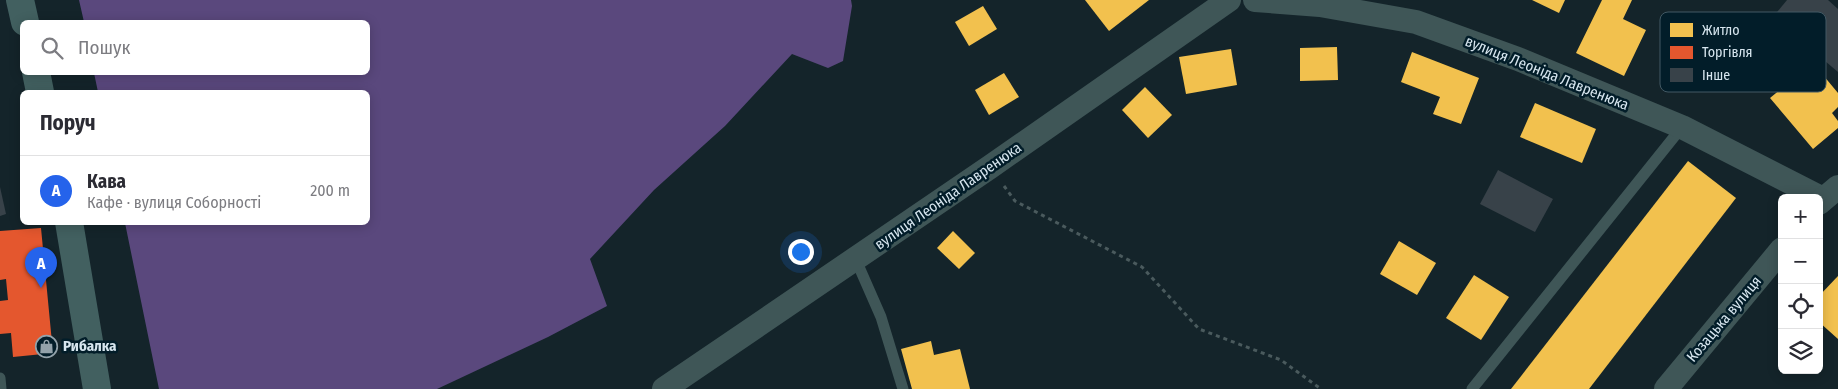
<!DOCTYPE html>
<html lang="uk">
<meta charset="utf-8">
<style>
:root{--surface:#fff;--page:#f7f7f7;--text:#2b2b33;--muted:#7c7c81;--line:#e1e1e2;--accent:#2563eb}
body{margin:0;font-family:"Fira Sans Condensed",sans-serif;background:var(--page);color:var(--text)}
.controls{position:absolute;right:15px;bottom:15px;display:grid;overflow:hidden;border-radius:8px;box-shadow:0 2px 12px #0003}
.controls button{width:45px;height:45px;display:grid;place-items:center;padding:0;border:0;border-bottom:1px solid var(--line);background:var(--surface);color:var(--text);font:25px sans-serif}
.you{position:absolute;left:800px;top:251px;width:18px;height:18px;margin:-12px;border:4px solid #fff;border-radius:50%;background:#1a73e8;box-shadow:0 0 0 8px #1a73e833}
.badge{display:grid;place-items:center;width:32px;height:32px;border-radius:50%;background:var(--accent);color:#fff;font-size:16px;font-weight:700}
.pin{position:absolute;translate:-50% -41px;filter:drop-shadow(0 1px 2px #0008)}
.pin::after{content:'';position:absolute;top:26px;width:18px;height:15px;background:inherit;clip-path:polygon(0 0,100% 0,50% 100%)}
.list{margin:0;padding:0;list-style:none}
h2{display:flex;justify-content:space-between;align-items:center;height:65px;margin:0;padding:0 20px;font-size:21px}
h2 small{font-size:16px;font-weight:400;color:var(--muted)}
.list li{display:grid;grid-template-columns:32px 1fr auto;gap:15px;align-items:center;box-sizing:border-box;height:70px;padding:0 20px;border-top:1px solid var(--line)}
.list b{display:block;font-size:19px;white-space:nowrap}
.list p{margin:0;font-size:16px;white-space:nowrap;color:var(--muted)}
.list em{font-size:16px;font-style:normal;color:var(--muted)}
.icon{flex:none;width:28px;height:28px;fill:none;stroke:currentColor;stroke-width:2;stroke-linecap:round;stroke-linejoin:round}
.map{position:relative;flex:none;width:1838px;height:389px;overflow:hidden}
.search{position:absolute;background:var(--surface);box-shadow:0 2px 12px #0003;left:20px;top:20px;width:350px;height:55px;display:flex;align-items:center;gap:12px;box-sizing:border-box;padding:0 18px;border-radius:8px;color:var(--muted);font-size:19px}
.panel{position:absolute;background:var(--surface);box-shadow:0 2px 12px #0003;left:20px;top:90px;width:350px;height:135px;border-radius:8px}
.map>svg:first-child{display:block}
.water{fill:#5a487d}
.homes{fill:#f2c14e}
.shops{fill:#e4572e}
.building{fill:#384249}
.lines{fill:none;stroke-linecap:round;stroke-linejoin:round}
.path{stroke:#4a5a5d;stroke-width:3;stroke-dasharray:4 4;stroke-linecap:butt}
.service{stroke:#3f5657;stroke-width:11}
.minor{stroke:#3f5657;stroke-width:24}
.secondary{stroke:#426060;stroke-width:28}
.labels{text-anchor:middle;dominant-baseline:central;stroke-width:5;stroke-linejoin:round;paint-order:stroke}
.street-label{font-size:15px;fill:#d7e6ef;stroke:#021d29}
.poi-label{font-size:15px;font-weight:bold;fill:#d7e6ef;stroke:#021d29;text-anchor:start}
.key{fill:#021d29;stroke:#425964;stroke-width:1}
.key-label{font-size:14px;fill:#d7e6ef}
</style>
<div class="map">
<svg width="1838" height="389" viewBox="0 0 1838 389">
<rect width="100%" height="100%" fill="#14242a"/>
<polygon class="water" points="79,0 851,0 852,6 843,61 828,68 792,54 725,126 654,190 590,259 607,306 548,337 437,389 159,389 125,223 368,222 368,92 98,92 94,73 368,72 368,22 84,22"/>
<g class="homes">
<polygon points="1085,0 1149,0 1109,31"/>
<polygon points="1532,0 1565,0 1559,13"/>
<polygon points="1602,0 1632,0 1623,19 1646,30 1624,76 1576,53"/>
<polygon points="983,6 997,29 969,46 955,22"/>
<polygon points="1337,47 1338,80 1300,81 1300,48"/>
<polygon points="1231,49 1237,85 1186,94 1179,57"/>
<polygon points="1412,52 1479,78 1461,124 1433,114 1440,97 1401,82"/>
<polygon points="1813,63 1838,93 1838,107 1832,113 1838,121 1838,128 1813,149 1770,98"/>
<polygon points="1004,73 1019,97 989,115 975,90"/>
<polygon points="1145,87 1172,115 1148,138 1122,110"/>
<polygon points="1535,103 1596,129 1582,163 1520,137"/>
<polygon points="1688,161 1736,198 1589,389 1511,389"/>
<polygon points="953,231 975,253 959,269 937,248"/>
<polygon points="1399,241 1436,263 1417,295 1380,274"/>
<polygon points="1474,275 1509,297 1481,340 1446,318"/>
<polygon points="1838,276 1838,339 1819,322 1819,296"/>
<polygon points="931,341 934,355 960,349 970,389 912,389 901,349"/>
</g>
<polygon class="shops" points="41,228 53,353 13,357 11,333 0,334 0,301 8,300 6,279 0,280 0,231"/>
<g class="building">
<polygon points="1787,0 1828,0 1838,9 1838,72 1773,17"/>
<polygon points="1498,170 1553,199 1535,232 1480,204"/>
<polygon points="0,187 6,214 0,216"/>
</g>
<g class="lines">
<polyline class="path" points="1004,186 1015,201 1142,267 1199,329 1281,360 1321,389"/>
<g class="service">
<polyline points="856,260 881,317 903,389"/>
<polyline points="0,378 1,389"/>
<polyline points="1472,389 1682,127"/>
</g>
<g class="minor">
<polyline points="1255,0 1320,5 1416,22 1518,59 1682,127 1823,199"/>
<polyline points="1819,203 1838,187"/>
<polyline points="664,389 990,167 1229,0"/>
<polyline points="1666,389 1782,249"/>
</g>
<g class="secondary">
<polyline points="20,0 25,22"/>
<polyline points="36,72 40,92"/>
<polyline points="69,222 97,389"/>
</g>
</g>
<defs>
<symbol id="shop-ring" viewBox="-11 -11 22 22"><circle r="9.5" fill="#021d29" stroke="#93a2aa" stroke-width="1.5"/><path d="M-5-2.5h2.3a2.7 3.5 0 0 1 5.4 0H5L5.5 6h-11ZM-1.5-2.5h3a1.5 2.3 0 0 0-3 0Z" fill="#93a2aa"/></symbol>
</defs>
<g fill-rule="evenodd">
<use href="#shop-ring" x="34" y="334" width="25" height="25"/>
</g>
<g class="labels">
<g class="street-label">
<text transform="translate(1547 73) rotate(22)">вулиця Леоніда Лавренюка</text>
<text transform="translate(948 196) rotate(-35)">вулиця Леоніда Лавренюка</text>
<text transform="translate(1724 319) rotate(-50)">Козацька вулиця</text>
</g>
<g class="poi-label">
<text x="63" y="346">Рибалка</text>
</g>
</g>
<rect x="1660" y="12" width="166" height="80" rx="8" class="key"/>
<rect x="1670" y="23" width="23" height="14" fill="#f2c14e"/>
<rect x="1670" y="46" width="23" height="13" fill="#e4572e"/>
<rect x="1670" y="68" width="23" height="14" fill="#384249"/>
<g class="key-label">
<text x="1702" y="35">Житло</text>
<text x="1702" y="57">Торгівля</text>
<text x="1702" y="80">Інше</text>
</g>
</svg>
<div class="controls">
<button>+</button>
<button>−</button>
<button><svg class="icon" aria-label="locate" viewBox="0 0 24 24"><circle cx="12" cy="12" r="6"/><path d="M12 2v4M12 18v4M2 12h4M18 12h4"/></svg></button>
<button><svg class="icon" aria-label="layers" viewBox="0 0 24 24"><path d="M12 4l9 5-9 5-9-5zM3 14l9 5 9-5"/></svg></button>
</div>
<div class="you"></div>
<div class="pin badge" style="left:41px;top:288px">A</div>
<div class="search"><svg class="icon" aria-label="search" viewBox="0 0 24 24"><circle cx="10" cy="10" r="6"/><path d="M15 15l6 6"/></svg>Пошук</div>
<section class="panel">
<h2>Поруч<small></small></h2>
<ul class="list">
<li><span class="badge">A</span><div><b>Кава</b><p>Кафе · вулиця Соборності</p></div><em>200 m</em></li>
</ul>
</section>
</div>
